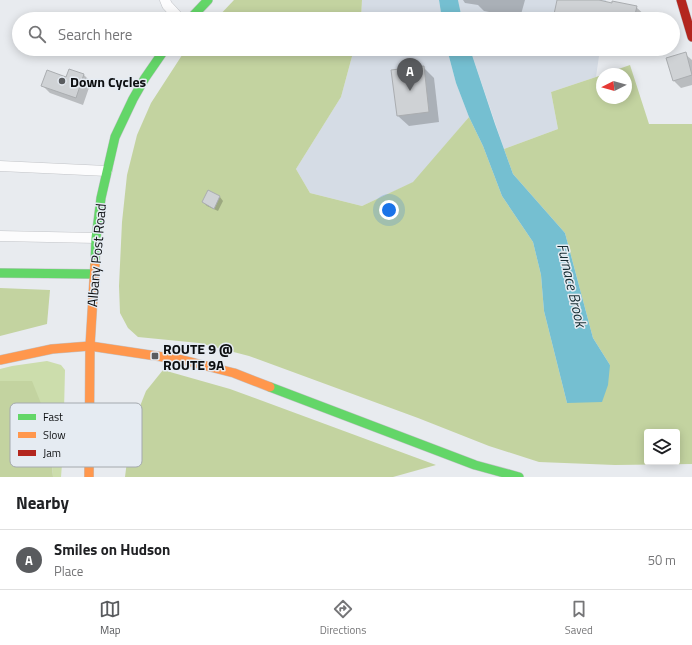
<!DOCTYPE html>
<style>
:root{--surface:#fff;--page:#f2f2f2;--text:#202124;--muted:#757577;--line:#e0e0e0;--accent:#595b5e}
body{margin:0;font-family:"Titillium Web",sans-serif;background:var(--page);color:var(--text)}
.controls{position:absolute;right:12px;bottom:12px;display:grid;overflow:hidden;border-radius:4px;box-shadow:0 2px 10px #0003}
.controls button{width:36px;height:36px;display:grid;place-items:center;padding:0;border:0;border-bottom:1px solid var(--line);background:var(--surface);color:var(--text);font:20px sans-serif}
.compass{position:absolute;left:596px;top:68px;width:36px;height:36px;border-radius:50%;background:var(--surface);box-shadow:0 2px 10px #0003;rotate:264deg}
.you{position:absolute;left:389px;top:210px;width:14px;height:14px;margin:-10px;border:3px solid #fff;border-radius:50%;background:#1a73e8;box-shadow:0 0 0 6px #1a73e833}
.badge{display:grid;place-items:center;width:26px;height:26px;border-radius:50%;background:var(--accent);color:#fff;font-size:13px;font-weight:700}
.pin{position:absolute;translate:-50% -33px;filter:drop-shadow(0 1px 2px #0008)}
.pin::after{content:'';position:absolute;top:21px;width:14px;height:12px;background:inherit;clip-path:polygon(0 0,100% 0,50% 100%)}
.list{margin:0;padding:0;list-style:none}
h2{display:flex;justify-content:space-between;align-items:center;height:52px;margin:0;padding:0 16px;font-size:17px}
h2 small{font-size:13px;font-weight:400;color:var(--muted)}
.list li{display:grid;grid-template-columns:26px 1fr auto;gap:12px;align-items:center;box-sizing:border-box;height:60px;padding:0 16px;border-top:1px solid var(--line)}
.list b{display:block;font-size:15px;white-space:nowrap}
.list p{margin:0;font-size:13px;white-space:nowrap;color:var(--muted)}
.list em{font-size:13px;font-style:normal;color:var(--muted)}
.icon{flex:none;width:22px;height:22px;fill:none;stroke:currentColor;stroke-width:2;stroke-linecap:round;stroke-linejoin:round}
.map{position:relative;flex:none;width:692px;height:477px;overflow:hidden}
.search{position:absolute;background:var(--surface);box-shadow:0 2px 10px #0003;left:12px;right:12px;top:12px;height:44px;display:flex;align-items:center;gap:10px;box-sizing:border-box;padding:0 14px;border-radius:22px;color:var(--muted);font-size:15px}
.sheet{height:112px;background:var(--surface)}
nav{display:flex;justify-content:space-around;align-items:center;box-sizing:border-box;height:56px;border-top:1px solid var(--line);background:var(--surface);font-size:11px;color:var(--muted)}
nav a{display:grid;justify-items:center;gap:2px}
nav .on{color:var(--accent)}
.map>svg:first-child{display:block}
.built{fill:#d5dce5}
.green{fill:#ccddac}
.forest{fill:#c3d3a0;fill-rule:evenodd}
.water{fill:#75bfd1}
.shadow{fill:#0003}
.building{fill:#cfd2d5;stroke:#aaadb0}
.lines{fill:none;stroke-linecap:round;stroke-linejoin:round}
.lane-casing{stroke:#c2c4c8;stroke-width:11}
.fast-casing{stroke:#c2c4c8;stroke-width:10}
.slow-casing{stroke:#c2c4c8;stroke-width:10}
.jam-casing{stroke:#c2c4c8;stroke-width:10}
.lane{stroke:#fcfcfd;stroke-width:10}
.fast{stroke:#63d668;stroke-width:9}
.slow{stroke:#ff974d;stroke-width:9}
.jam{stroke:#b3261e;stroke-width:9}
.poi-dot{fill:#595b5e;stroke:#e5ebf2;stroke-width:1.5}
.labels{text-anchor:middle;dominant-baseline:central;stroke-width:3;stroke-linejoin:round;paint-order:stroke}
.poi-label{font-size:14px;font-weight:bold;fill:#0c0e10;stroke:#e5ebf2;text-anchor:start}
.street-label{font-size:14px;fill:#0c0e10;stroke:#e5ebf2}
.water-label{font-size:15px;font-style:italic;fill:#162d33;stroke:#e5ebf2}
.key{fill:#e5ebf2;stroke:#a4a9ae;stroke-width:1}
.key-label{font-size:11px;fill:#0c0e10}
</style>
<div class="map">
<svg width="692" height="477" viewBox="0 0 692 477">
<rect width="100%" height="100%" fill="#e8ebef"/>
<g class="built">
<polygon points="362,0 439,0 442,19 361,19"/>
<polygon points="458,0 606,0 604,19 462,19"/>
<polygon points="354,49 447,49 456,83 469,117 414,182 362,206 310,193 296,169 341,97"/>
<polygon points="470,49 600,49 596,77 551,92 558,129 504,149"/>
</g>
<polygon class="green" points="47,361 61,365 65,370 63,451 61,477 53,477 48,421 0,381 0,369 12,366"/>
<g class="forest">
<polygon points="234,0 362,0 361,19 216,19"/>
<path d="M186,49H354L341,97L296,169L310,193L362,206L413,182L469,117L483,146L502,196L533,242L541,275L544,311L567,403L610,365L593,338L565,233L513,174L504,149L558,129L551,92L602,75V98H626V74H604L630,65L649,124H692V464L615,465L539,462L489,446L418,418L249,356L199,343L138,337L128,328L120,313L119,286L122,222L127,175L137,135L151,103ZM647,432H677V462H647Z"/>
<polygon points="0,288 50,290 47,324 0,336"/>
<polygon points="163,370 230,389 436,465 393,477 125,477 131,429 146,391"/>
<polygon points="0,381 32,381 48,421 53,477 0,477"/>
</g>
<g class="water">
<polygon points="439,0 458,0 462,19 442,19"/>
<polygon points="447,49 470,49 495,124 513,174 565,233 593,338 610,365 608,385 602,402 567,403 544,311 541,275 533,242 502,196 483,146 469,117 456,83"/>
</g>
<g class="shadow">
<polygon points="463,0 525,0 520,18 484,11 478,5 465,3"/>
<polygon points="558,0 588,0 636,7 649,19 551,19 553,12 555,13"/>
<polygon points="685,54 692,60 692,85 681,88 674,81"/>
<polygon points="423,67 434,78 439,122 409,126 398,116"/>
<polygon points="70,70 84,75 91,82 83,105 50,93 43,86 67,78"/>
<polygon points="209,192 220,197 223,201 218,211 207,206 203,202"/>
</g>
<g class="building">
<polygon points="557,0 599,0 612,3 612,1 637,6 634,19 553,19"/>
<polygon points="686,52 692,75 673,81 666,58"/>
<polygon points="424,66 429,112 397,116 391,70"/>
<polygon points="69,69 84,74 76,98 41,86 47,70 66,77"/>
<polygon points="208,190 220,196 214,209 202,202"/>
</g>
<g class="lines">
<defs>
<g id="lane">
<polyline points="165,0 167,5 180,19"/>
<polyline points="0,166 107,171"/>
<polyline points="0,236 96,238"/>
</g>
<g id="fast">
<polyline points="190,19 208,0"/>
<polyline points="95,264 96,238 101,198 115,137 133,99 145,78 165,49"/>
<polyline points="0,273 93,274"/>
<polyline points="270,387 475,465 519,477"/>
</g>
<g id="slow">
<polyline points="0,360 52,349 90,346 183,360 234,373 270,387"/>
<polyline points="89,477 90,346 95,264"/>
</g>
<polyline id="jam" points="681,0 692,37"/>
</defs>
<use href="#lane" class="lane-casing"/>
<use href="#fast" class="fast-casing"/>
<use href="#slow" class="slow-casing"/>
<use href="#jam" class="jam-casing"/>
<use href="#lane" class="lane"/>
<use href="#fast" class="fast"/>
<use href="#slow" class="slow"/>
<use href="#jam" class="jam"/>
</g>
<g class="poi-dot">
<circle cx="62" cy="81" r="4"/>
<rect x="151" y="352" width="8" height="8" rx="2"/>
</g>
<g class="labels">
<g class="poi-label">
<text x="70" y="81">Down Cycles</text>
<text x="163" y="348">ROUTE 9 @<tspan x="163" dy="16">ROUTE 9A</tspan></text>
</g>
<g class="street-label">
<text transform="translate(96 255) rotate(-85)">Albany Post Road</text>
</g>
<g class="water-label">
<text transform="translate(572 285) rotate(77)">Furnace Brook</text>
</g>
</g>
<rect x="10" y="403" width="132" height="64" rx="6" class="key"/>
<rect x="18" y="414" width="18" height="6" fill="#63d668"/>
<rect x="18" y="432" width="18" height="6" fill="#ff974d"/>
<rect x="18" y="450" width="18" height="6" fill="#b3261e"/>
<g class="key-label">
<text x="43" y="421">Fast</text>
<text x="43" y="439">Slow</text>
<text x="43" y="457">Jam</text>
</g>
</svg>
<div class="controls">
<button><svg class="icon" aria-label="layers" viewBox="0 0 24 24"><path d="M12 4l9 5-9 5-9-5zM3 14l9 5 9-5"/></svg></button>
</div>
<svg class="compass" viewBox="-18 -18 36 36"><path d="M0-13l5 13h-10z" fill="#e53935"/><path d="M0 13l5-13h-10z" fill="#757577"/></svg>
<div class="you"></div>
<div class="pin badge" style="left:410px;top:91px">A</div>
<div class="search"><svg class="icon" aria-label="search" viewBox="0 0 24 24"><circle cx="10" cy="10" r="6"/><path d="M15 15l6 6"/></svg>Search here</div>
</div>
<section class="sheet">
<h2>Nearby<small></small></h2>
<ul class="list">
<li><span class="badge">A</span><div><b>Smiles on Hudson</b><p>Place</p></div><em>50 m</em></li>
</ul>
</section>
<nav>
<a class="on"><svg class="icon" aria-label="map" viewBox="0 0 24 24"><path d="M3 6l6-2 6 2 6-2v14l-6 2-6-2-6 2zM9 4v14M15 6v14"/></svg>Map</a>
<a><svg class="icon" aria-label="directions" viewBox="0 0 24 24"><path d="M12 3l9 9-9 9-9-9zM9 14v-3h6M13 9l2 2-2 2"/></svg>Directions</a>
<a><svg class="icon" aria-label="saved" viewBox="0 0 24 24"><path d="M7 4h10v16l-5-4-5 4z"/></svg>Saved</a>
</nav>
